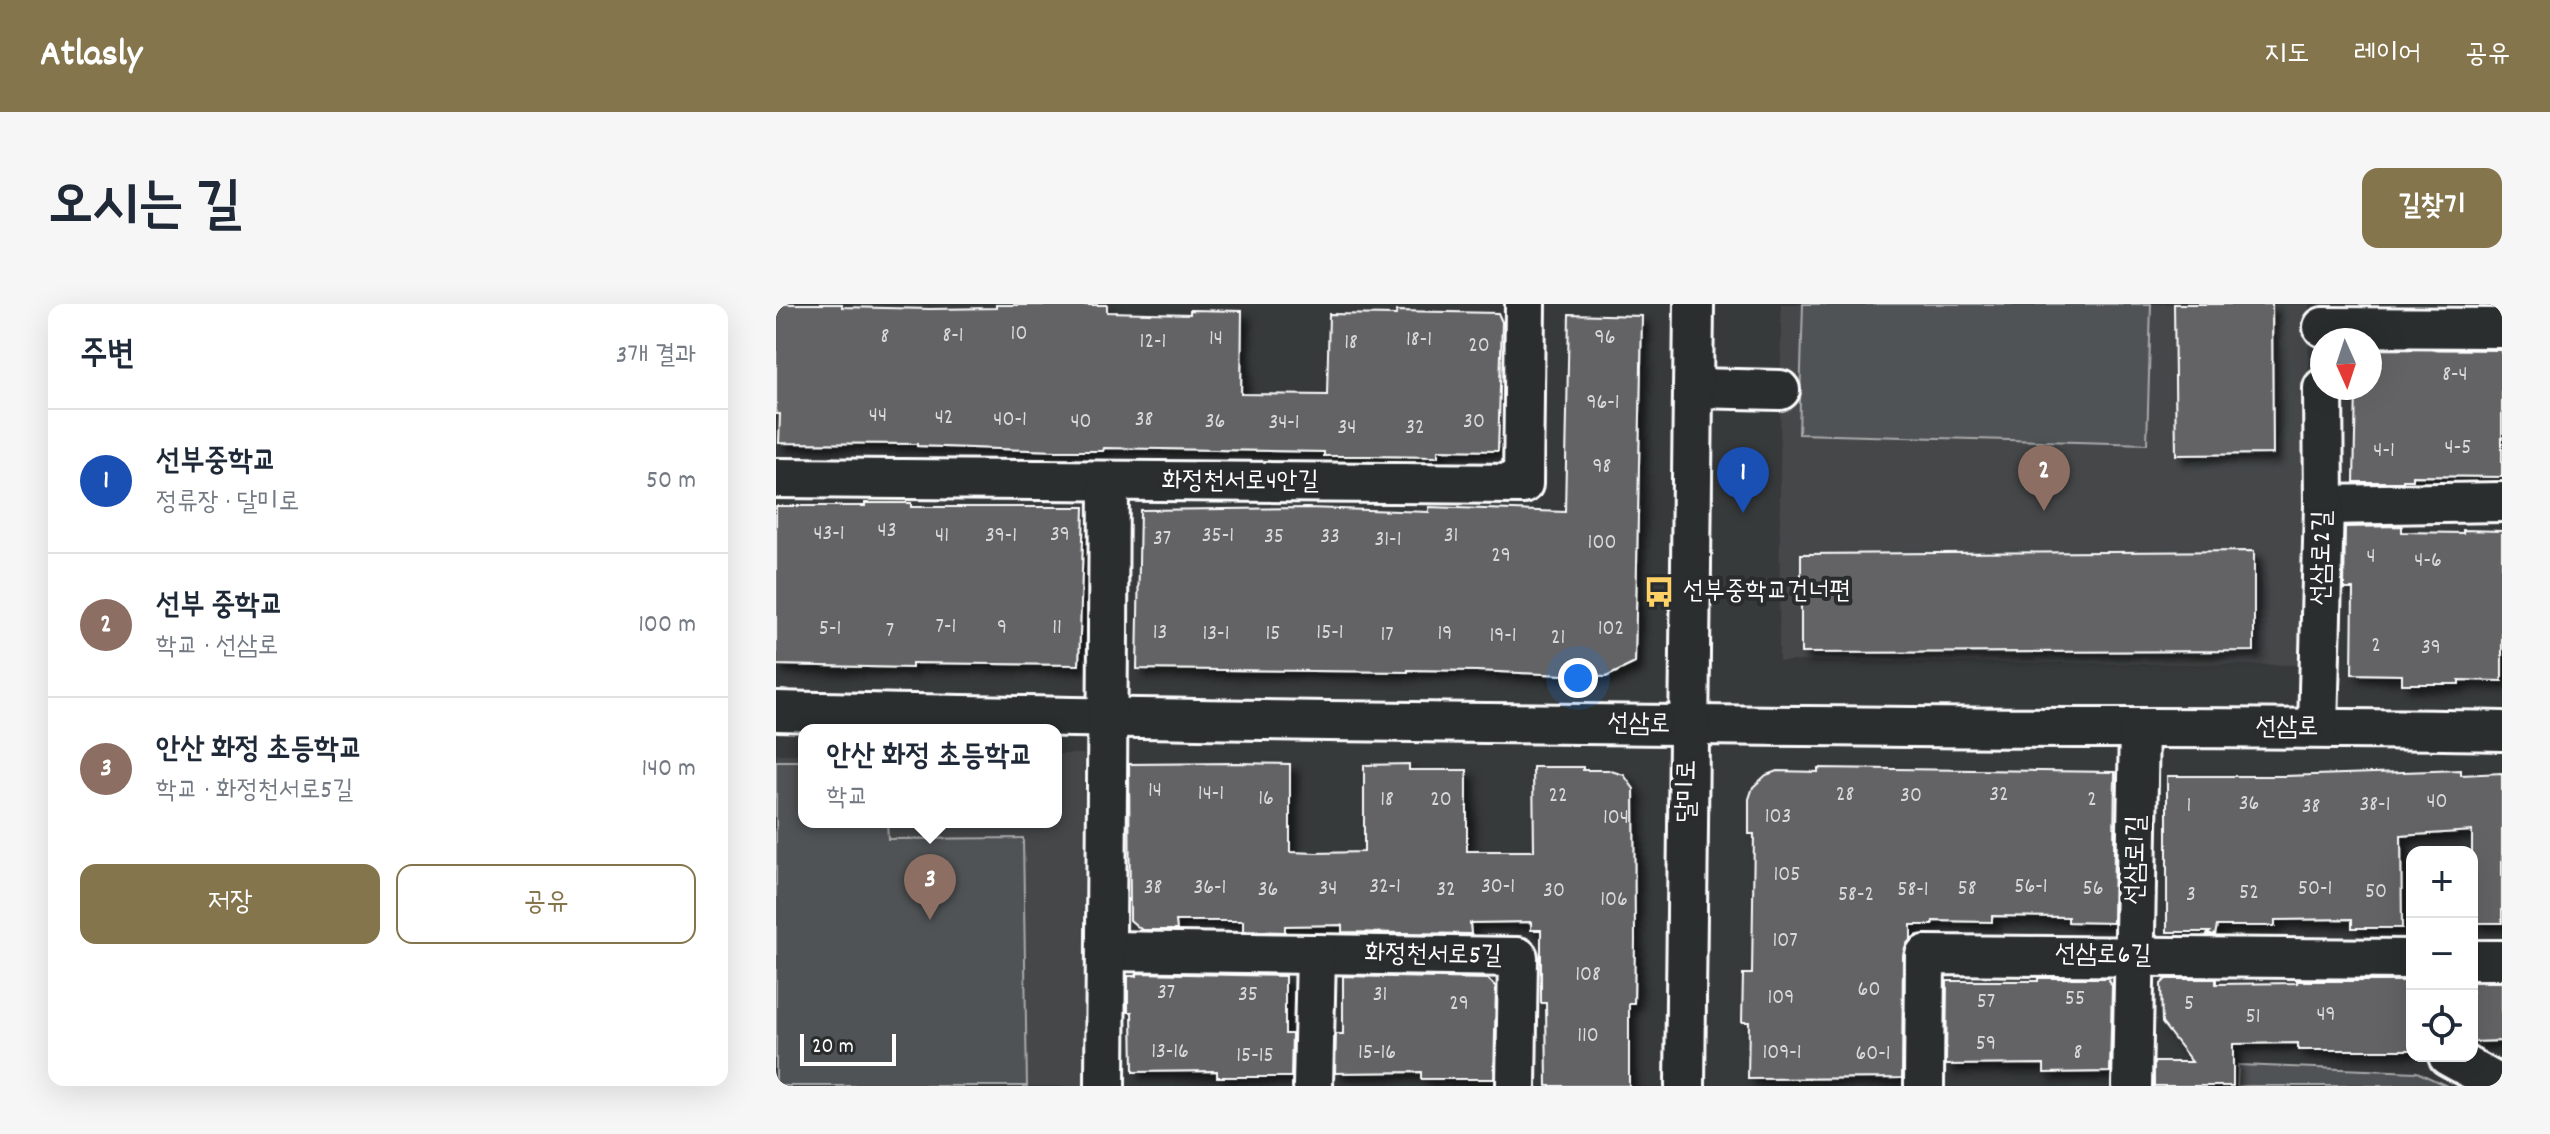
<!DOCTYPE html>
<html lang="ko">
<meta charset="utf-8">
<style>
:root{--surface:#fff;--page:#f6f6f7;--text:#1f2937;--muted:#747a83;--line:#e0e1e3;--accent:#84754c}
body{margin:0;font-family:Dekko,"Poor Story",sans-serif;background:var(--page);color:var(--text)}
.controls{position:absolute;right:24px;bottom:24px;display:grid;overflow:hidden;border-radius:16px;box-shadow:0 8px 32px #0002}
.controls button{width:72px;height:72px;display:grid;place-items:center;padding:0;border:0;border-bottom:2px solid var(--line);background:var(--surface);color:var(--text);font:40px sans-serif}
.compass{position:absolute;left:1534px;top:24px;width:72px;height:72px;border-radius:50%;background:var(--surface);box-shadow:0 8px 32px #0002;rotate:177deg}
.scale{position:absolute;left:24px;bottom:20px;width:96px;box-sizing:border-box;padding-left:8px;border:4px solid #fff;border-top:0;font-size:22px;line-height:28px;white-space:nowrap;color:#fff;-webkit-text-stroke:6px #2a2d2e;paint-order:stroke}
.you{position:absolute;left:802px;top:374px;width:28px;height:28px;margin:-20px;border:6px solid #fff;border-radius:50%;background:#1a73e8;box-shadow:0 0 0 12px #1a73e833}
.badge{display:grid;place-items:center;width:52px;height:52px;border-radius:50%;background:var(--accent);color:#fff;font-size:26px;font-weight:700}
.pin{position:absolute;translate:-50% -66px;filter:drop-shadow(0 2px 4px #0008)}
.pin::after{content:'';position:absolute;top:42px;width:28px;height:24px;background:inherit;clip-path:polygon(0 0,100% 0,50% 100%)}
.popup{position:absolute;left:22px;top:420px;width:264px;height:104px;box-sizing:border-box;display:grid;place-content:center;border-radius:16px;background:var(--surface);filter:drop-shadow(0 2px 6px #0005);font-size:26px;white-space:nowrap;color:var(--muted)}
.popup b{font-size:30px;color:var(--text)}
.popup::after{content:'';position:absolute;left:50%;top:100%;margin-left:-16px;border:16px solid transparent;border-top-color:var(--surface)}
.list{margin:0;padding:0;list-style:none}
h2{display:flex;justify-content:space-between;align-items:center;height:104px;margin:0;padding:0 32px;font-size:34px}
h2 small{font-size:26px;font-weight:400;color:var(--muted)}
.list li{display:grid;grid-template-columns:52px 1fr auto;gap:24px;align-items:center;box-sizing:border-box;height:144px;padding:0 32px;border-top:2px solid var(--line)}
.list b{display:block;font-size:30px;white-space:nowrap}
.list p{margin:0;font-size:26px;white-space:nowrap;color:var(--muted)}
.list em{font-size:26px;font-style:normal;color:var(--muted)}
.actions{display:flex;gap:16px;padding:24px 32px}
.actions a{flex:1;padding:18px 0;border:2px solid var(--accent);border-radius:16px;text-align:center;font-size:28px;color:var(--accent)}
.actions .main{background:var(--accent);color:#fff}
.icon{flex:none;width:44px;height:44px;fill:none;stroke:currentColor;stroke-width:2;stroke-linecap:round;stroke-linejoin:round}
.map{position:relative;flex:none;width:1726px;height:782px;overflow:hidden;border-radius:16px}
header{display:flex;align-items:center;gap:48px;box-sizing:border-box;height:112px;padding:0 40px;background:var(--accent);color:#fff}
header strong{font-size:38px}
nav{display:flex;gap:44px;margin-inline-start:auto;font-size:28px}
.intro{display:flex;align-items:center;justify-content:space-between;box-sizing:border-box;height:192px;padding:0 48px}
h1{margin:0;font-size:56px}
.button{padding:20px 36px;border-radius:16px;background:var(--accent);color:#fff;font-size:28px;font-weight:700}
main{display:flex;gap:48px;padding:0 48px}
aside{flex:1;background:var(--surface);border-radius:16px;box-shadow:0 8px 32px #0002}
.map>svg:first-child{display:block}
.built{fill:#444748}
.green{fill:#505354;stroke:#a8a9aa;stroke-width:2}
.building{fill:#636465;stroke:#fff;stroke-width:2;filter:url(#shadow)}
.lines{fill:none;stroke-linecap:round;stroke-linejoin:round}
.minor-casing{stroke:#fff;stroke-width:44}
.minor{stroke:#2a2d2e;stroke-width:38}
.labels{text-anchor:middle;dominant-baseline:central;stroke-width:8;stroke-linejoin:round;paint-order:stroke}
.number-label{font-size:22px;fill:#d8d8d8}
.street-label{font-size:26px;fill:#fff;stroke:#2a2d2e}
.poi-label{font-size:26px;fill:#fff;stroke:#2a2d2e;text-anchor:start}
</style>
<header>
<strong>Atlasly</strong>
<nav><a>지도</a><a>레이어</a><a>공유</a></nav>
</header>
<div class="intro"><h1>오시는 길</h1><a class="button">길찾기</a></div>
<main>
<aside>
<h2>주변<small>3개 결과</small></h2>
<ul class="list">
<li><span class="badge" style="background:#1a4fb4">1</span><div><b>선부중학교</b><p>정류장 · 달미로</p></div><em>50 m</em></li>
<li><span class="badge" style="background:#8d6e63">2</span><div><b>선부 중학교</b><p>학교 · 선삼로</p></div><em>100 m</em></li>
<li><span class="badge" style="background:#8d6e63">3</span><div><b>안산 화정 초등학교</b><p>학교 · 화정천서로5길</p></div><em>140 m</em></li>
</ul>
<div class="actions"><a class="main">저장</a><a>공유</a></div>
</aside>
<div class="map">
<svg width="1726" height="782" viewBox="0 0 1726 782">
<defs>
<filter id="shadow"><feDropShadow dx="7" dy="7" stdDeviation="4" flood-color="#0009"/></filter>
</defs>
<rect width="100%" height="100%" fill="#373a3b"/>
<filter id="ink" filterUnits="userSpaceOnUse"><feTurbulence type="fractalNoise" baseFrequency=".0125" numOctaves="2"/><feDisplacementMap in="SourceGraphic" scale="16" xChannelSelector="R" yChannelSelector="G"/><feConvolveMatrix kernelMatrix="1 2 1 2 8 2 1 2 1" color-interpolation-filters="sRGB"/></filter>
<g filter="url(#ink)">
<g class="built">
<polygon points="1005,0 1533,0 1531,361 1003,357"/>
<polygon points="0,450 28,450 28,518 280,518 280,450 308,450 307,782 0,782"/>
</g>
<g class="green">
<polygon points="1027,0 1375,0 1371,140 1023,130"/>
<polygon points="0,457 28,457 28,518 111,518 112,535 247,534 251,782 0,782"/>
<polygon points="1462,761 1641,768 1671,782 1461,782"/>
</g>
<g class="building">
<polygon points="0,0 66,0 66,3 154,5 220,4 220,1 331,1 331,8 414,10 414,6 466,7 465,90 551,91 553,10 620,11 621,7 722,9 726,18 722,147 662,146 662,153 593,152 548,152 548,148 328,144 327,147 281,147 141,142 141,140 3,139 4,110 0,110"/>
<polygon points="1398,0 1496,0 1497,150 1400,151"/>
<polygon points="793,10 866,12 859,359 830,373 701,367 632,366 632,368 361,365 364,206 531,204 653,208 653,203 789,208"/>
<polygon points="1594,45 1726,46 1726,173 1637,172 1637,176 1627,176 1627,178 1578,178 1580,84 1594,84"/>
<polygon points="89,199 135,199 135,203 308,203 303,361 136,359 136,364 0,361 0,202 89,202"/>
<polygon points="1626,222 1626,228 1687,229 1687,226 1726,227 1726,377 1683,376 1683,380 1626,380 1626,371 1576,370 1577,285 1568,285 1569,223"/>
<polygon points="1478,247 1478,347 1025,349 1025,250"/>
<polygon points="461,459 514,460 514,548 540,549 588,548 588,461 633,460 633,466 691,466 691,547 758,547 757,463 807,463 807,466 832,466 848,471 858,485 859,635 858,699 853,699 853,782 771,782 770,699 765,699 765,626 755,626 755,618 694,619 695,630 566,628 566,621 509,622 509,628 467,627 467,617 400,617 401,626 366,626 361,622 354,616 353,460"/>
<polygon points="1042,464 1339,468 1337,619 1292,618 1292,613 1216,612 1216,618 1157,617 1157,621 1135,621 1135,635 1130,641 1127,651 1126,774 972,775 973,718 966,718 967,670 976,670 978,530 973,530 973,495 977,483 990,471 1001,467 1042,468"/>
<polygon points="1685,466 1685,471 1726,469 1726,619 1696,619 1696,527 1625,532 1626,624 1576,624 1576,615 1499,616 1499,622 1441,622 1439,631 1431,631 1434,628 1391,628 1391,472 1509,472"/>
<polygon points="361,669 509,672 509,730 516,730 515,773 441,773 441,767 357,768 356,708 352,708 352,672 361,672"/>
<polygon points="567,672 712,675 720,683 718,775 645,775 645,768 559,769 560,730 567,730"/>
<polygon points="1262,674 1332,674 1336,682 1334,768 1268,769 1268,760 1170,761 1171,677 1262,677"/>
<polygon points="1390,675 1440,675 1440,680 1521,679 1521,677 1636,677 1636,746 1522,746 1522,739 1457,740 1457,782 1378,782 1378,758 1416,758 1386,719 1385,680"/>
<polygon points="1696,678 1726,678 1726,737 1696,738"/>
</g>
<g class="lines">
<defs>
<g id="minor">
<polyline points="1547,23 1726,24"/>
<polyline points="917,84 1004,86"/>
<polyline points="0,174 747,180 749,0"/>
<polyline points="1548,201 1726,198"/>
<path d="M0,407C379,416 757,420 1136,423C1333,425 1529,423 1726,427"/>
<polyline points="1542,423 1548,201 1547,84"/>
<polyline points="330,647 742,653 740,782"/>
<polyline points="1696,656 1726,656"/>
<polyline points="1672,752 1726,782"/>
<polyline points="329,782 333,177"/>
<polyline points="537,782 540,650"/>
<polyline points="909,782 918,0"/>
<polyline points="1148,782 1149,651 1636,655"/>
<polyline points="1356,782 1363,425"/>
</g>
</defs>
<use href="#minor" class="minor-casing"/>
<use href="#minor" class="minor"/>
</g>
</g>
<defs>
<symbol id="bus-bare" viewBox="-9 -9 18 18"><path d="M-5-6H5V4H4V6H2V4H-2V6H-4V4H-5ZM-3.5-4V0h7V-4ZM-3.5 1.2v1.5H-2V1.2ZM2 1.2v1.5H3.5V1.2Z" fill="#ffd166" stroke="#2a2d2e" stroke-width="2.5" paint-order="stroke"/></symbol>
</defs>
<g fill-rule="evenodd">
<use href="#bus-bare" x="861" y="266" width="44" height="44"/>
</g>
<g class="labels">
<g class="number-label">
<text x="243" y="30">10</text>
<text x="177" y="32">8-1</text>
<text x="109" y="33">8</text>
<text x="829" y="34">96</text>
<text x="440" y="35">14</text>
<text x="643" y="36">18-1</text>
<text x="377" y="38">12-1</text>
<text x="575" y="39">18</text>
<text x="703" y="42">20</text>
<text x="1679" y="71">8-4</text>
<text x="827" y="99">96-1</text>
<text x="102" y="112">44</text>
<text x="168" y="114">42</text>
<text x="234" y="116">40-1</text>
<text x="368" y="116">38</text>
<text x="305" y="118">40</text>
<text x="439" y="118">36</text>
<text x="698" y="118">30</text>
<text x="508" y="119">34-1</text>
<text x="571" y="124">34</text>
<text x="639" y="124">32</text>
<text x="1682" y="144">4-5</text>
<text x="1608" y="147">4-1</text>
<text x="826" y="163">98</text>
<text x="111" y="227">43</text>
<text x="53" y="230">43-1</text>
<text x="284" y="231">39</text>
<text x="166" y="232">41</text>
<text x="225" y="232">39-1</text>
<text x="442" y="232">35-1</text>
<text x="675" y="232">31</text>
<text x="498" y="233">35</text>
<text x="554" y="233">33</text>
<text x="386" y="235">37</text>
<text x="612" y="236">31-1</text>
<text x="826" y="239">100</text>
<text x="725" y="252">29</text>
<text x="1595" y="253">4</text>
<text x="1652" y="257">4-6</text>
<text x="170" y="323">7-1</text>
<text x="226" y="324">9</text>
<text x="281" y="324">11</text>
<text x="54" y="325">5-1</text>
<text x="835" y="325">102</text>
<text x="114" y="327">7</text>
<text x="384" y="329">13</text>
<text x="554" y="329">15-1</text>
<text x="440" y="330">13-1</text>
<text x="497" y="330">15</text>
<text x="669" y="330">19</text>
<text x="611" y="331">17</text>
<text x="727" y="332">19-1</text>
<text x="782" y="334">21</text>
<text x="1600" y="342">2</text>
<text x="1655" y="344">39</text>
<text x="379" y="487">14</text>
<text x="435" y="490">14-1</text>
<text x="1069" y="491">28</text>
<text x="1223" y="491">32</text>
<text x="782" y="492">22</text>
<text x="1135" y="492">30</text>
<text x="490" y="495">16</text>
<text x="611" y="496">18</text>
<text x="665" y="496">20</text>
<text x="1316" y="496">2</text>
<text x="1661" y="498">40</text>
<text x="1473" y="500">36</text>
<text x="1599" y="501">38-1</text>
<text x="1413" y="502">1</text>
<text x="1535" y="503">38</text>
<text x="1002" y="513">103</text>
<text x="840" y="514">104</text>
<text x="1011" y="571">105</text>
<text x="609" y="583">32-1</text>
<text x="722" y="583">30-1</text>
<text x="1255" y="583">56-1</text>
<text x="377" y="584">38</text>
<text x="434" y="584">36-1</text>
<text x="552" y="585">34</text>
<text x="1191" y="585">58</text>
<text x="1317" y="585">56</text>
<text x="1539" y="585">50-1</text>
<text x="492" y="586">36</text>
<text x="670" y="586">32</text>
<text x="1137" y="586">58-1</text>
<text x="778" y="587">30</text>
<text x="1600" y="588">50</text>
<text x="1473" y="589">52</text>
<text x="1080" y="591">58-2</text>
<text x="1415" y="591">3</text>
<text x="838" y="596">106</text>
<text x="1009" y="637">107</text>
<text x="812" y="671">108</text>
<text x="1093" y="686">60</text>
<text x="390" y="689">37</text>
<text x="472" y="691">35</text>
<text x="604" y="691">31</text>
<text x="1005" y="694">109</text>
<text x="1299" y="695">55</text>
<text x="1210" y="698">57</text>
<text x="683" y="700">29</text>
<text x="1413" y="700">5</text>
<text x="1550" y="711">49</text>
<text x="1477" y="713">51</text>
<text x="812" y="732">110</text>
<text x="1210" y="740">59</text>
<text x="394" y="748">13-16</text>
<text x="601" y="749">15-16</text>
<text x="1006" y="749">109-1</text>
<text x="1302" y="749">8</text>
<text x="1097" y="750">60-1</text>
<text x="479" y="752">15-15</text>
</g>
<g class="street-label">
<text x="464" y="178">화정천서로4안길</text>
<text transform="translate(1547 254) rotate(-89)">선삼로2길</text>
<text transform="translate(863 421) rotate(1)">선삼로</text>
<text x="1511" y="424">선삼로</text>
<text transform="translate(912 487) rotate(-89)">달미로</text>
<text transform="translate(1361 556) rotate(-89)">선삼로1길</text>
<text transform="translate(657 652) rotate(1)">화정천서로5길</text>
<text transform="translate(1327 652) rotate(1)">선삼로6길</text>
</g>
<g class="poi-label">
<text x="907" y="288">선부중학교건너편</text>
</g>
</g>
</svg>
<div class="controls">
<button>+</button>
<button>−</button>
<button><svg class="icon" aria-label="locate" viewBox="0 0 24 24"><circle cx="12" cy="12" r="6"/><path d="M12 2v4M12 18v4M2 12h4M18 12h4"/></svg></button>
</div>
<svg class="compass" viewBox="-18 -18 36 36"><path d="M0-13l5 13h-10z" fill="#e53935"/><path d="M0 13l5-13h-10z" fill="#747a83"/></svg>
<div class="scale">20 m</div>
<div class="you"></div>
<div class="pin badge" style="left:967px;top:209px;background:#1a4fb4">1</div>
<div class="pin badge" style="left:1268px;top:207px;background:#8d6e63">2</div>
<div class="pin badge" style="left:154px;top:616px;background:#8d6e63">3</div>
<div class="popup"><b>안산 화정 초등학교</b>학교</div>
</div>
</main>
